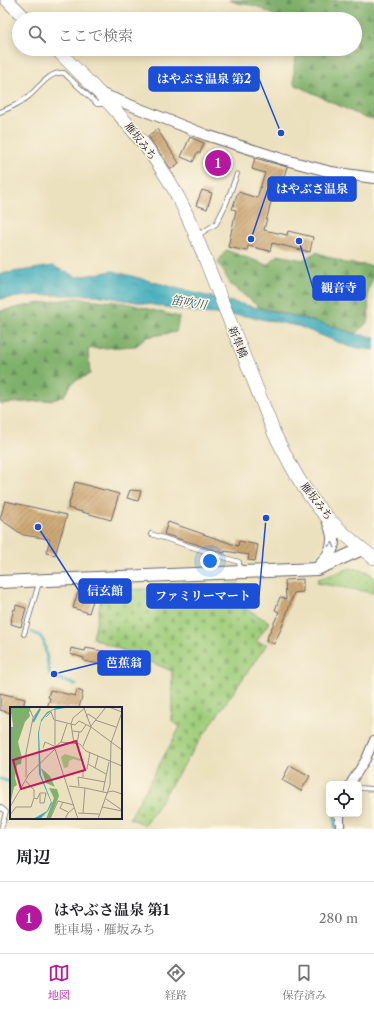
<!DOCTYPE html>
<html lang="ja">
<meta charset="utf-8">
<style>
:root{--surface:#fff;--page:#f2f2f2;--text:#202124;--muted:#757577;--line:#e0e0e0;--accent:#b5179e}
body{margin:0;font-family:"Libre Caslon Text","Noto Serif JP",serif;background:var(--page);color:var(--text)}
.controls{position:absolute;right:12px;bottom:12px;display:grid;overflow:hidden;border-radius:6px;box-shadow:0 2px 10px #0003}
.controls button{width:36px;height:36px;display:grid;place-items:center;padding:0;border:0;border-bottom:1px solid var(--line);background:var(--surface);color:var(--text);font:20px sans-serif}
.you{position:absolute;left:210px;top:561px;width:14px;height:14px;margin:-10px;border:3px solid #fff;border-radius:50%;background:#1a73e8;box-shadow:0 0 0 6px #1a73e833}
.badge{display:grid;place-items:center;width:26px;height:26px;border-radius:50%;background:var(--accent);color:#fff;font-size:13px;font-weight:700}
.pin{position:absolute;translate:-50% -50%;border:2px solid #fff;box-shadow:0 1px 4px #0006}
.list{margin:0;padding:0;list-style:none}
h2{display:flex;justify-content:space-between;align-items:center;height:52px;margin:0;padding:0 16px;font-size:17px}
h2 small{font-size:13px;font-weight:400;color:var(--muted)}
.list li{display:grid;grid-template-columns:26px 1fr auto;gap:12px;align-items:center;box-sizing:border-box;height:72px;padding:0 16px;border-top:1px solid var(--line)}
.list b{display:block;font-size:15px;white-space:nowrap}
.list p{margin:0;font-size:13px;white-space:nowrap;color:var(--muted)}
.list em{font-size:13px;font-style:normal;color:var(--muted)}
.icon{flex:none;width:22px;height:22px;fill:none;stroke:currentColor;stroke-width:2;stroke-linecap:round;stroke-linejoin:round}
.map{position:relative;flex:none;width:374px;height:829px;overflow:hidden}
.search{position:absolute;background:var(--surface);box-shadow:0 2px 10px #0003;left:12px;right:12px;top:12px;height:44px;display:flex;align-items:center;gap:10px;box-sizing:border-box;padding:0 14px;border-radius:22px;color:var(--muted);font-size:15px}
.sheet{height:124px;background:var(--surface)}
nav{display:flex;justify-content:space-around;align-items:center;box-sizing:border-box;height:56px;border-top:1px solid var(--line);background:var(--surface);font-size:11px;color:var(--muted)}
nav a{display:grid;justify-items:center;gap:2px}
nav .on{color:var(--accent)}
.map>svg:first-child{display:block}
.grass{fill:url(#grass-dots);stroke:#61785c}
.forest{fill:url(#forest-firs);stroke:#516a54}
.cemetery{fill:url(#cemetery-stones);stroke:#61785c}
.water{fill:url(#water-ripples);stroke:#30687c}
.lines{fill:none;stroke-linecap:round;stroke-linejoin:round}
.stream{stroke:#3fadbc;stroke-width:3}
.building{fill:url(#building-hatch)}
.service-casing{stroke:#696569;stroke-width:5.5}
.minor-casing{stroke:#696569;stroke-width:10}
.tertiary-casing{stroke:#696569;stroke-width:12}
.primary-casing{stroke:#696569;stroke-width:14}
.trunk-casing{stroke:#696569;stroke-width:14}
.service{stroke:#fff;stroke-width:4}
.minor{stroke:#fff;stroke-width:8}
.tertiary{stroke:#fff;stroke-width:10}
.primary{stroke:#fff;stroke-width:12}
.trunk{stroke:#fff;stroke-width:13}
.oneway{stroke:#9c9ca7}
.labels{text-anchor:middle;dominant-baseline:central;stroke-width:3;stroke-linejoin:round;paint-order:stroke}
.street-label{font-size:11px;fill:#22223b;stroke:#fcf5e5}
.water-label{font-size:12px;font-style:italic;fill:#2e5a6f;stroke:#fcf5e5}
.inset-river{fill:none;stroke:#3fadbc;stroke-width:2}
.inset-road{fill:none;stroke:#9b958a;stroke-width:1}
.view{fill:#c2185b;fill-opacity:0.15;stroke:#c2185b;stroke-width:2}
.inset-edge{fill:none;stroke:#22223b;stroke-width:2}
.leader{fill:none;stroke:#1d4ed8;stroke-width:1.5}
.callout-dot{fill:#1d4ed8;stroke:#fcf5e5;stroke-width:1.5}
.callout{fill:#1d4ed8;stroke:#1d4ed8;stroke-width:1.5}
.callout-label{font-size:12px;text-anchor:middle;font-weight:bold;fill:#fff}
</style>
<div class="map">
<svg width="374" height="829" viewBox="0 0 374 829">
<defs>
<pattern id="grass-dots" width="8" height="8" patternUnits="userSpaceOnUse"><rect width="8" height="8" fill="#a0ce7c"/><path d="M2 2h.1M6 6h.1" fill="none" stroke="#8ab16c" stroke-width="1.8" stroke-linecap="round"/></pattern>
<pattern id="forest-firs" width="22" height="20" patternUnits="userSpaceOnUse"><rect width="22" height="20" fill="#80b16c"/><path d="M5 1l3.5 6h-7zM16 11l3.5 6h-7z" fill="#68905a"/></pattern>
<pattern id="cemetery-stones" width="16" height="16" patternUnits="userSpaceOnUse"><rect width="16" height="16" fill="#a0ce7c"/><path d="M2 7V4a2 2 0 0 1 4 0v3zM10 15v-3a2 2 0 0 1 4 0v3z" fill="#8ab16c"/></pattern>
<pattern id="water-ripples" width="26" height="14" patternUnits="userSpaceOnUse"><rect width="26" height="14" fill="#3fadbc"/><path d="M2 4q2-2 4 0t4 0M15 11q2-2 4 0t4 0" fill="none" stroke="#348c9a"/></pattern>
<pattern id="building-hatch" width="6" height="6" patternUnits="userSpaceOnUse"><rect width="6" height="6" fill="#cea976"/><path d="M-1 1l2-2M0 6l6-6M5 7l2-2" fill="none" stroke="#a78962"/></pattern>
</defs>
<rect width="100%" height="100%" fill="#fcf5e5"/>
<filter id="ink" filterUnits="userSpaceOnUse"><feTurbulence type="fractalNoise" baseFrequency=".025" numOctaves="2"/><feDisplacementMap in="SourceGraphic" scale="8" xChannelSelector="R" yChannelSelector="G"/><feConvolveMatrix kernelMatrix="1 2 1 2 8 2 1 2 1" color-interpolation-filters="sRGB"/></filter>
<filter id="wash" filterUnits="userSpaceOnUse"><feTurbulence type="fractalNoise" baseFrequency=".012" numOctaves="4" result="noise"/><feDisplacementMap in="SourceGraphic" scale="16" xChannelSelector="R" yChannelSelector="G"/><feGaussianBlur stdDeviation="0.9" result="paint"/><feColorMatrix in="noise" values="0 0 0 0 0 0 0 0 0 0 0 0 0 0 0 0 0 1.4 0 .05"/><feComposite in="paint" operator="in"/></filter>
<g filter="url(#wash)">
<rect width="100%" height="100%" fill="#ece1bf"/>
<polygon class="grass" points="351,568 366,571 374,577 374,593 317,583 318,579"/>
<g class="forest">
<polygon points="229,0 374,0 374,119 365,118 294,84 294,66 298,49 355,49 355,19 281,19 256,6 237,3"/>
<polygon points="226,250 267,265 278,255 303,260 316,252 345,263 374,266 374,273 368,293 369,320 356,334 310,320 259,307 231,285 218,262"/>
<polygon points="76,298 126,303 179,317 176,332 147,337 136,346 88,349 90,374 73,382 64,396 53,400 0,404 0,311 35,304"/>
</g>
<polygon class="cemetery" points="239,584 232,601 269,622 256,642 267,644 202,737 145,825 130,818 180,727 172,721 172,671 93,638 103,591"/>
<polygon class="water" points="53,266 77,277 113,271 198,294 310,320 356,334 374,337 374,350 350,347 298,326 246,316 200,313 96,295 37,295 0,299 0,274"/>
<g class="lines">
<g class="stream">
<polyline points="32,632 40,636 44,642 50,676 76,685"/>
<polyline points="0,779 11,782"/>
<polyline points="335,814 335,829"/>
</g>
</g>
<g id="blocks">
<g class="building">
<polygon points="157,129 179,163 171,169 148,136"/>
<polygon points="190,137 204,143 200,153 197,153 193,162 181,157"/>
<polygon points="255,158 287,167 276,200 272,198 264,230 287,235 288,231 313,237 310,252 272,243 270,251 248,246 247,251 228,247 236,210 232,209 238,192 257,198 265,173 252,169"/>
<polygon points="202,190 212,193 207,209 196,205"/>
<polygon points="75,482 119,494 111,520 68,508"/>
<polygon points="130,490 141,491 138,501 127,498"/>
<polygon points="5,501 67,515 55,555 46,553 50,539 23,535 0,519"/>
<polygon points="168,522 238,546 239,541 258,545 255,561 248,560 249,555 225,551 224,553 164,534"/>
<polygon points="303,579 303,592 294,593 282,627 274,644 266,640 279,612 275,610 280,597 286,599 285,580"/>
<polygon points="78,592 94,597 89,613 73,608"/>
<polygon points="16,605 26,608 21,627 11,624 12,620 11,620 14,609 15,610"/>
<polygon points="71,648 85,651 86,648 107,652 104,665 84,661 84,658 70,654"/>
<polygon points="50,690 75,696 77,690 83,692 79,708 47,708 50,698 48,697"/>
<polygon points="0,693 25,699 23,708 11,708 11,713 0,710"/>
<polygon points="290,765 310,776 301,791 282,780"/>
</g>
</g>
</g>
<g filter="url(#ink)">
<use href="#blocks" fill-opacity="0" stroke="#696569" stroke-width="1"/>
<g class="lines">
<defs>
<g id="service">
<path d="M0,112C10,108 20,103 28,97C39,88 49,71 64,73L97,104H104"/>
<polyline points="198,235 216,224 226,204 237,174"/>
<polyline points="151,534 239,562 240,571"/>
<polyline points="24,634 39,583"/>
<polyline points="359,788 374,789"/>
<polyline points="0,807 6,812 1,829"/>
</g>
<g id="minor">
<polyline points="350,784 366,759 374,740"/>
<polyline points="340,814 340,829"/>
</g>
<polyline id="tertiary" points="102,94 206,135 282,159 331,172 374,178"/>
<g id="primary">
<path d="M319,567C326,560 334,549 333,538C333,532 329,523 327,517"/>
<polyline points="0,582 317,569 362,549"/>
</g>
<g id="trunk">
<polyline points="7,0 26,19"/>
<path d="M56,49C97,90 138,130 168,179C188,212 201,249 215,284C235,334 255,383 274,433C289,462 304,493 327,517C341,532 358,546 374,558"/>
</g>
</defs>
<use href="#service" class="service-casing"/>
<use href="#minor" class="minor-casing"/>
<use href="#tertiary" class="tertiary-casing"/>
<use href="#primary" class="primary-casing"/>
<use href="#trunk" class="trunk-casing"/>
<use href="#service" class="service"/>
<use href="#minor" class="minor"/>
<use href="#tertiary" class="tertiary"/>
<use href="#primary" class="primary"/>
<use href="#trunk" class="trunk"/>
</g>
<defs><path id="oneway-chevron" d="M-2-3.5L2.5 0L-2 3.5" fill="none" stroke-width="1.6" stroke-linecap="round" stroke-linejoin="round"/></defs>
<use class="oneway" href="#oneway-chevron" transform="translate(332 545) rotate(-77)"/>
</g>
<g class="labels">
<g class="street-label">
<text transform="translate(141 141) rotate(52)">雁坂みち</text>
<text transform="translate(238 342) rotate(68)">新隼橋</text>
<text transform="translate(317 501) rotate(52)">雁坂みち</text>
</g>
<g class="water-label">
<text transform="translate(189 302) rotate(9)">笛吹川</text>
</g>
</g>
<g transform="translate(10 707)">
<rect width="112" height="112" fill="#ece1bf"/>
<path d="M0,0H21L19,5L20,9L15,15L8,35L12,51L11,57L7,58L5,71L7,78L4,80L0,98V20H3V17ZM31,61L40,69L45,80L36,76ZM39,81L47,82L49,89L40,112H36L44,91Z" fill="#80b16c"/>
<path d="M55,47L71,52V54L63,52L59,54L58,60L54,61L51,50Z" fill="#a0ce7c"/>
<path d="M49,0H62L43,3L37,7L31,15L29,26L31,68L42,96L38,104L30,112H23L37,104L41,95L29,67L28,26L31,13L37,5Z" fill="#3fadbc"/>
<path class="inset-river" d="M23,15L30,2"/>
<path class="inset-road" d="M99,0L112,5M74,1L81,20L112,43M36,10L41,5L44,13M76,10L78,7L86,12M45,13L65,18L69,14L81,20M85,13L106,20M81,19L96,0M0,21H4L7,18L6,22L20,3L23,10M62,24L71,25L76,18M51,35L57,17M64,37L61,17L63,11L76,0M67,37L69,25M46,39L51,35L70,37L76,44L112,59M73,39L81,20M33,41L35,35L44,39M45,42L68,112M78,57L96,67M85,61L88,49M16,70V46L23,11L31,0M73,70V63L77,62L80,45M16,74L24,83V91M59,79L75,81M69,79L68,70L95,75M93,84L99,55M98,85L103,84L112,87M96,92L112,103M53,95L50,101L58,105M0,100L19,67L45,42V0M92,100L112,104M68,106L89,107M73,106L75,81L98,86M0,108L6,100H21L24,91L27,92L30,86H36L34,96H30V87M40,112L48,94L64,98M55,112L58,106L64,101M88,112L100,78L101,36L112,5"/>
<path class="view" d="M66,34L75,63L11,82L3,53Z"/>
<rect width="112" height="112" class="inset-edge"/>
</g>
<path class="leader" d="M281 133L259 79M251 239L268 189M299 241L313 288M38 527L79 591M266 518L259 596M54 674L98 663"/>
<g class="callout-dot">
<circle cx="281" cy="133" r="4"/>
<circle cx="251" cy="239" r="4"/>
<circle cx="299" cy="241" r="4"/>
<circle cx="38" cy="527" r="4"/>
<circle cx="266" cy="518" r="4"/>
<circle cx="54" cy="674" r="4"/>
</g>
<g class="callout">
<rect x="149" y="67" width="110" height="24" rx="4"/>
<rect x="268" y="177" width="88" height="24" rx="4"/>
<rect x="313" y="276" width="52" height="24" rx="4"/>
<rect x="79" y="579" width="52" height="24" rx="4"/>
<rect x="147" y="584" width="112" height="24" rx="4"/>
<rect x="98" y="651" width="52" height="24" rx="4"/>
</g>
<g class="callout-label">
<text x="204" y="83">はやぶさ温泉 第2</text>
<text x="312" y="193">はやぶさ温泉</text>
<text x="339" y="292">観音寺</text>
<text x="105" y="595">信玄館</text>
<text x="203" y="600">ファミリーマート</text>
<text x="124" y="667">芭蕉翁</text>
</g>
</svg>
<div class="controls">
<button><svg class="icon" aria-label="locate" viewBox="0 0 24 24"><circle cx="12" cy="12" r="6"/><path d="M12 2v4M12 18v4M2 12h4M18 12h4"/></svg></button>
</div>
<div class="you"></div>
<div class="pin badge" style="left:218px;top:163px">1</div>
<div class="search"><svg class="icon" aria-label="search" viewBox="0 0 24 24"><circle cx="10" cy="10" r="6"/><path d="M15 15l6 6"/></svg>ここで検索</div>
</div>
<section class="sheet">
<h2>周辺<small></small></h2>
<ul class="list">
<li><span class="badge">1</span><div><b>はやぶさ温泉 第1</b><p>駐車場 · 雁坂みち</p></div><em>280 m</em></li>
</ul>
</section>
<nav>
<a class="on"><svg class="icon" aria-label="map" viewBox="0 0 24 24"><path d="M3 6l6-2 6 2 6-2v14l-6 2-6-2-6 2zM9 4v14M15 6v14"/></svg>地図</a>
<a><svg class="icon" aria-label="directions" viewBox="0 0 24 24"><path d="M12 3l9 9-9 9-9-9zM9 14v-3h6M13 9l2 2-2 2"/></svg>経路</a>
<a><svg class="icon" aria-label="saved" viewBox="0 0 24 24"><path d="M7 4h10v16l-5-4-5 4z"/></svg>保存済み</a>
</nav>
